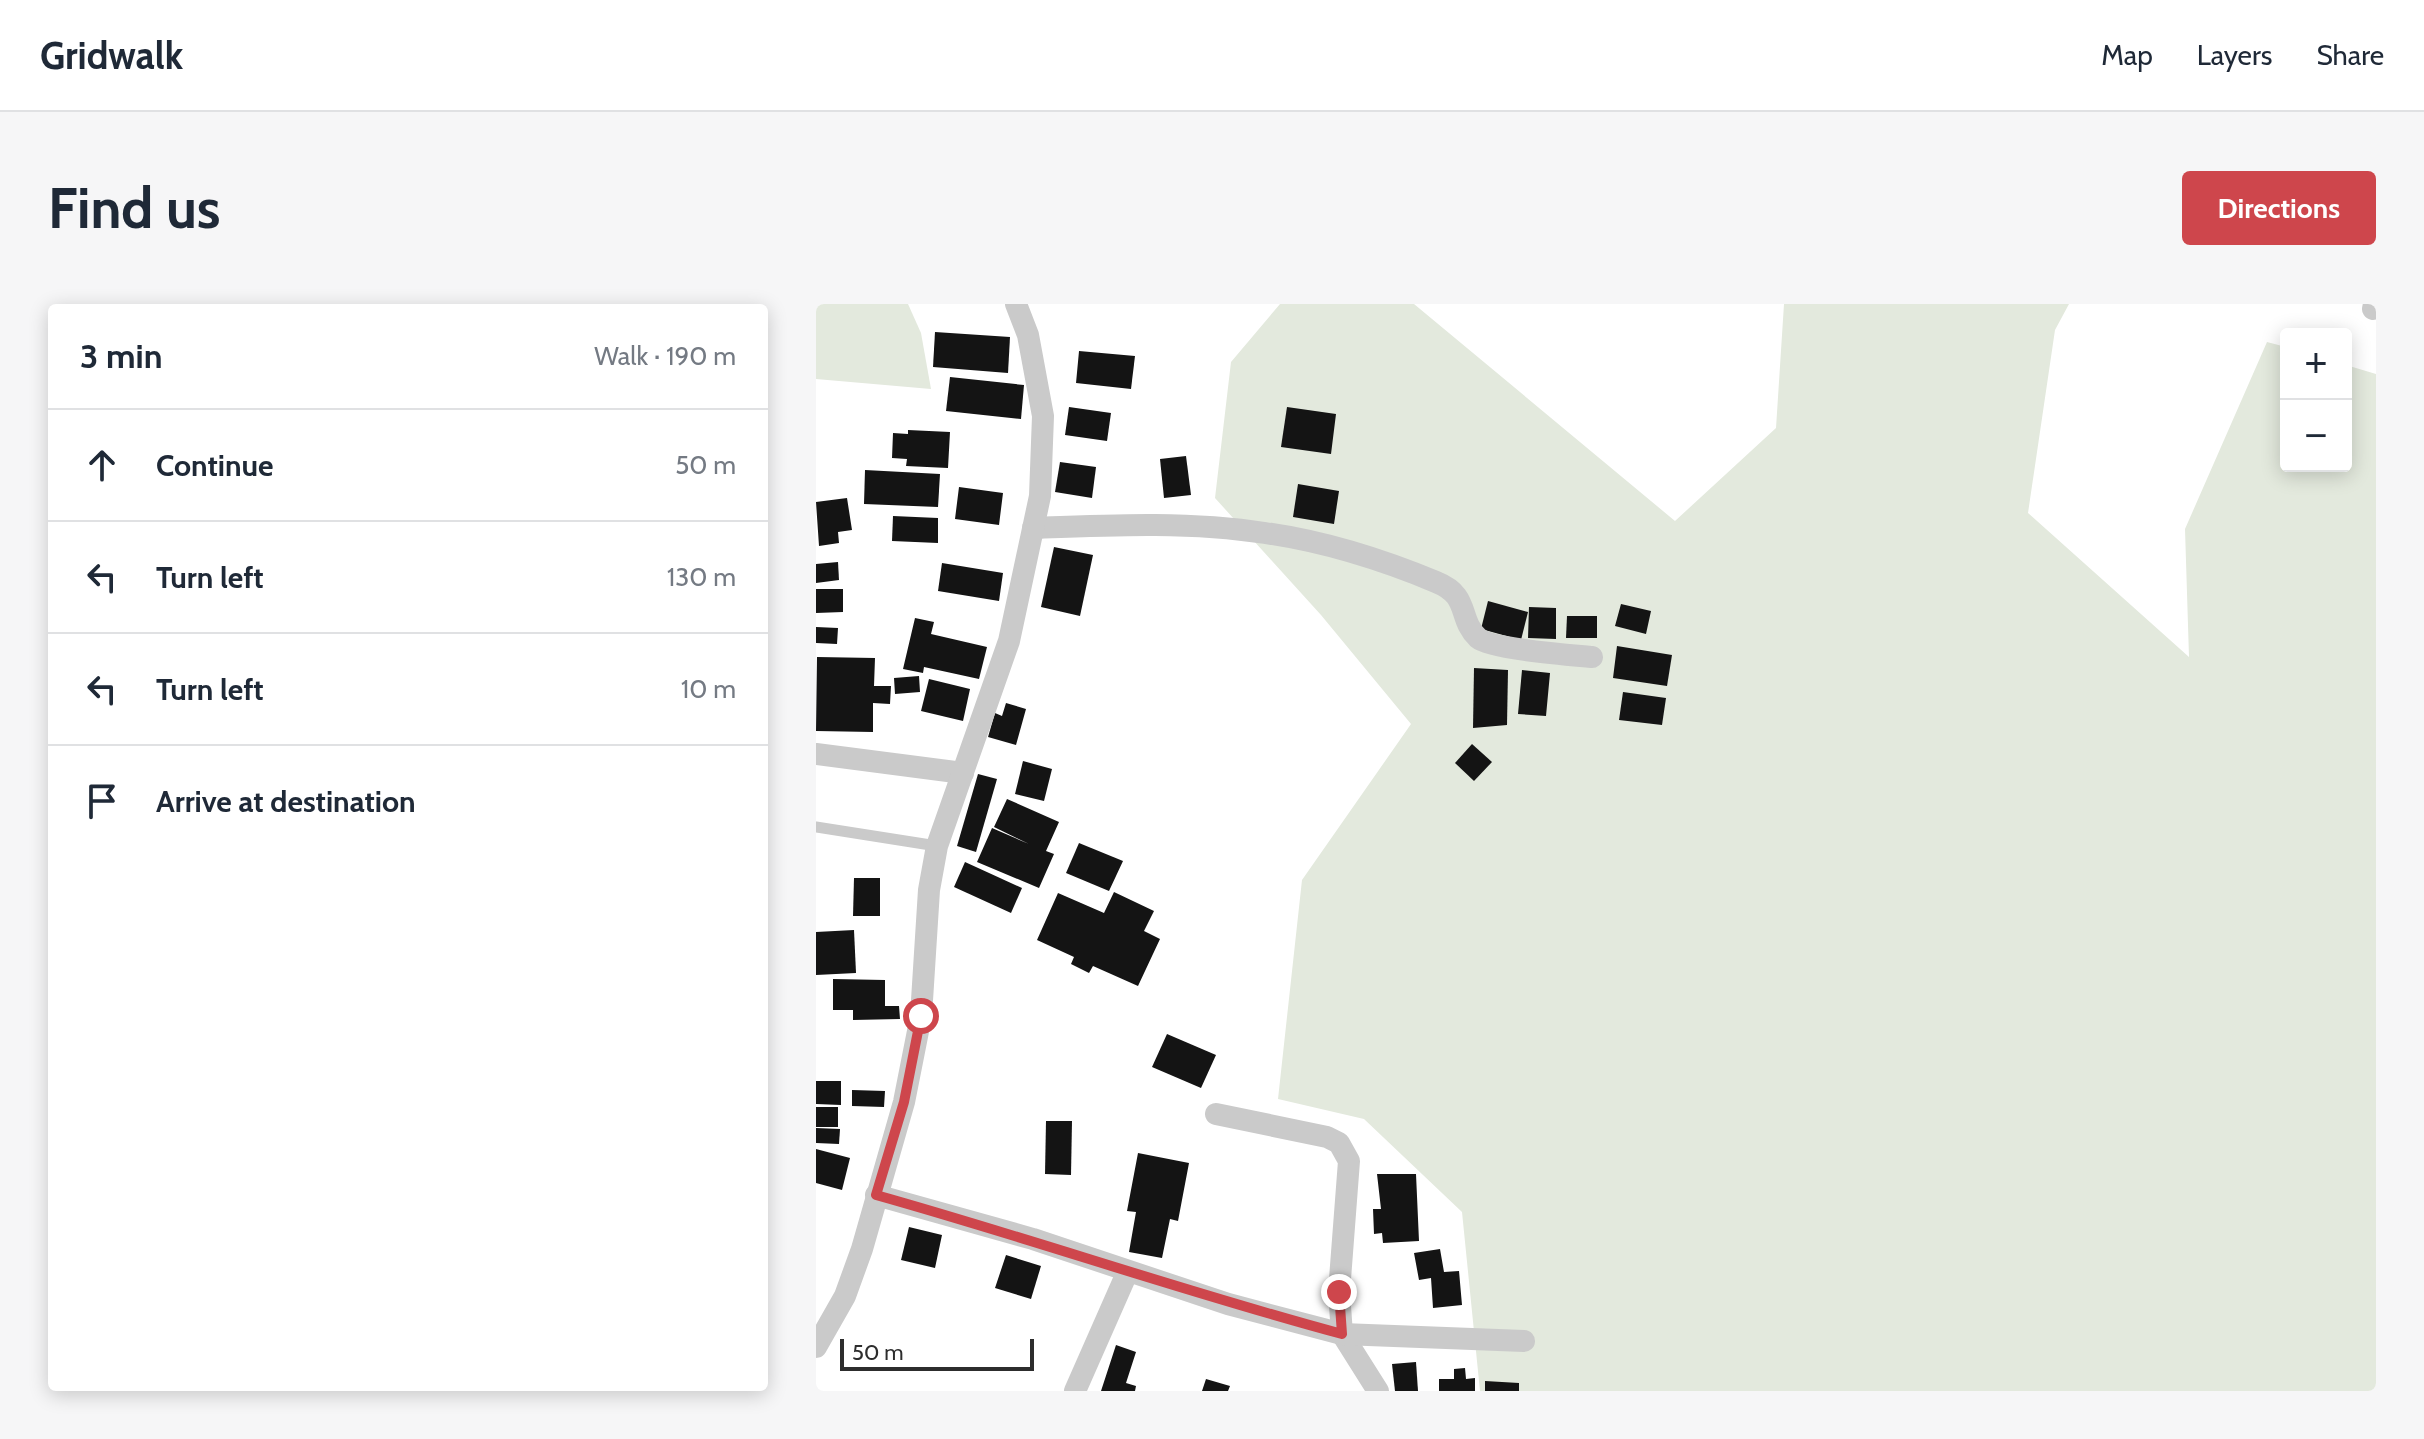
<!DOCTYPE html>
<meta charset="utf-8">
<style>
:root{--surface:#fff;--page:#f6f6f7;--text:#1f2937;--muted:#747a83;--line:#e0e1e3;--accent:#ce464c}
body{margin:0;font-family:Cabin,sans-serif;background:var(--page);color:var(--text)}
.controls{position:absolute;right:24px;top:24px;display:grid;overflow:hidden;border-radius:8px;box-shadow:0 4px 20px #0003}
.controls button{width:72px;height:72px;display:grid;place-items:center;padding:0;border:0;border-bottom:2px solid var(--line);background:var(--surface);color:var(--text);font:40px sans-serif}
.scale{position:absolute;left:24px;bottom:20px;width:194px;box-sizing:border-box;padding-left:8px;border:4px solid #2d2d2d;border-top:0;font-size:22px;line-height:28px;white-space:nowrap;color:#2d2d2d;-webkit-text-stroke:6px #fff;paint-order:stroke}
.stop{position:absolute;width:24px;height:24px;margin:-18px;border:6px solid #ce464c;border-radius:50%;background:#fff}
.stop.end{background:#ce464c;border-color:#fff;box-shadow:0 2px 8px #0008}
.list{margin:0;padding:0;list-style:none}
h2{display:flex;justify-content:space-between;align-items:center;height:104px;margin:0;padding:0 32px;font-size:34px}
h2 small{font-size:26px;font-weight:400;color:var(--muted)}
.list li{display:grid;grid-template-columns:52px 1fr auto;gap:24px;align-items:center;box-sizing:border-box;height:112px;padding:0 32px;border-top:2px solid var(--line)}
.list b{display:block;font-size:30px;white-space:nowrap}
.list em{font-size:26px;font-style:normal;color:var(--muted)}
.icon{flex:none;width:44px;height:44px;fill:none;stroke:currentColor;stroke-width:2;stroke-linecap:round;stroke-linejoin:round}
.map{position:relative;flex:none;width:1560px;height:1087px;overflow:hidden;border-radius:8px}
header{display:flex;align-items:center;gap:48px;box-sizing:border-box;height:112px;padding:0 40px;background:var(--surface);border-bottom:2px solid var(--line)}
header strong{font-size:38px}
nav{display:flex;gap:44px;margin-inline-start:auto;font-size:28px}
.intro{display:flex;align-items:center;justify-content:space-between;box-sizing:border-box;height:192px;padding:0 48px}
h1{margin:0;font-size:56px}
.button{padding:20px 36px;border-radius:8px;background:var(--accent);color:#fff;font-size:28px;font-weight:700}
main{display:flex;gap:48px;padding:0 48px}
aside{flex:1;background:var(--surface);border-radius:8px;box-shadow:0 4px 20px #0003}
.map>svg:first-child{display:block}
.green{fill:#e3e9dd}
.building{fill:#141414}
.lines{fill:none;stroke-linecap:round;stroke-linejoin:round}
.lane{stroke:#cacaca;stroke-width:11}
.street{stroke:#cacaca;stroke-width:22}
.route{stroke:#ce464c;stroke-width:10}
</style>
<header>
<strong>Gridwalk</strong>
<nav><a>Map</a><a>Layers</a><a>Share</a></nav>
</header>
<div class="intro"><h1>Find us</h1><a class="button">Directions</a></div>
<main>
<aside>
<h2>3 min<small>Walk · 190 m</small></h2>
<ul class="list">
<li><svg class="icon" aria-label="ahead" viewBox="0 0 24 24"><path d="M12 20V5M6 11l6-6 6 6"/></svg><div><b>Continue</b></div><em>50 m</em></li>
<li><svg class="icon" aria-label="left" viewBox="0 0 24 24"><path d="M17 20v-9H6M10 6l-5 5 5 5"/></svg><div><b>Turn left</b></div><em>130 m</em></li>
<li><svg class="icon" aria-label="left" viewBox="0 0 24 24"><path d="M17 20v-9H6M10 6l-5 5 5 5"/></svg><div><b>Turn left</b></div><em>10 m</em></li>
<li><svg class="icon" aria-label="arrive" viewBox="0 0 24 24"><path d="M6 21V4h12l-3 4 3 4H6"/></svg><div><b>Arrive at destination</b></div></li>
</ul>
</aside>
<div class="map">
<svg width="1560" height="1087" viewBox="0 0 1560 1087">
<rect width="100%" height="100%" fill="#fff"/>
<g class="green">
<polygon points="0,0 92,0 105,29 115,85 0,75"/>
<polygon points="464,0 598,0 859,217 960,124 968,0 1253,0 1239,26 1212,209 1373,353 1369,225 1451,38 1470,43 1470,162 1530,162 1530,61 1560,70 1560,1087 664,1087 646,908 548,815 462,795 486,576 595,420 505,311 399,194 415,58"/>
</g>
<g class="building">
<polygon points="119,28 194,33 192,69 117,63"/>
<polygon points="263,47 319,52 315,85 260,79"/>
<polygon points="134,73 208,81 205,115 130,107"/>
<polygon points="253,103 295,109 291,137 249,131"/>
<polygon points="471,103 520,110 515,150 465,143"/>
<polygon points="92,126 134,128 132,164 90,162 91,155 76,154 77,129 92,130"/>
<polygon points="370,152 375,191 348,194 344,155"/>
<polygon points="244,158 280,163 276,194 239,188"/>
<polygon points="49,166 124,170 122,203 48,200"/>
<polygon points="482,180 523,187 518,220 477,213"/>
<polygon points="143,183 187,189 183,221 139,215"/>
<polygon points="31,194 36,226 22,228 23,239 3,242 0,198"/>
<polygon points="77,212 122,214 122,239 76,237"/>
<polygon points="238,243 277,251 264,312 225,303"/>
<polygon points="22,258 23,276 0,279 0,260"/>
<polygon points="126,259 187,269 183,297 122,287"/>
<polygon points="0,285 27,285 27,308 0,309"/>
<polygon points="672,297 712,308 705,336 665,325"/>
<polygon points="805,300 835,307 830,330 799,322"/>
<polygon points="713,303 740,304 740,335 712,334"/>
<polygon points="751,312 781,312 781,334 750,334"/>
<polygon points="99,314 118,318 115,330 171,343 163,375 108,363 107,369 87,365"/>
<polygon points="0,323 22,324 21,340 0,339"/>
<polygon points="801,342 856,351 851,382 797,374"/>
<polygon points="1,353 59,354 58,382 75,382 74,400 57,399 57,428 0,427"/>
<polygon points="658,364 692,366 691,421 657,424"/>
<polygon points="706,366 734,369 730,412 702,410"/>
<polygon points="103,372 104,388 79,390 78,374"/>
<polygon points="113,375 154,385 147,417 105,407"/>
<polygon points="807,388 850,394 846,421 803,416"/>
<polygon points="190,399 210,405 200,441 172,433 179,409 186,412"/>
<polygon points="656,440 676,458 658,477 639,459"/>
<polygon points="207,457 236,465 228,497 199,490"/>
<polygon points="162,470 181,475 160,548 141,542"/>
<polygon points="191,495 243,518 230,547 238,550 223,584 161,558 176,524 213,540 178,523"/>
<polygon points="263,539 307,557 293,587 250,569"/>
<polygon points="149,558 206,584 195,609 138,583"/>
<polygon points="38,574 64,574 64,612 37,612"/>
<polygon points="298,588 338,607 328,627 344,635 322,682 277,662 273,669 255,660 258,653 221,636 242,589 288,609"/>
<polygon points="38,626 40,669 0,671 0,628"/>
<polygon points="17,675 69,676 69,702 83,702 84,715 37,716 37,706 17,706"/>
<polygon points="351,730 400,751 385,784 336,763"/>
<polygon points="0,777 25,777 25,801 0,800"/>
<polygon points="36,786 69,787 68,803 36,802"/>
<rect x="0" y="803" width="22" height="20"/>
<polygon points="230,817 256,817 255,871 229,870"/>
<polygon points="0,824 24,825 23,840 0,839"/>
<polygon points="0,845 34,854 26,886 0,879"/>
<polygon points="322,849 373,859 362,917 354,915 346,954 313,948 320,908 311,907"/>
<polygon points="561,870 600,870 603,937 567,939 566,929 558,930 557,905 565,905"/>
<polygon points="93,923 126,931 119,964 85,956"/>
<polygon points="624,945 628,968 643,967 646,1001 617,1004 615,974 603,976 598,949"/>
<polygon points="190,951 225,962 215,995 179,984"/>
<polygon points="300,1041 320,1048 310,1079 320,1082 319,1087 285,1087"/>
<polygon points="600,1058 602,1087 579,1087 576,1060"/>
<polygon points="649,1064 650,1075 659,1074 659,1087 623,1087 623,1075 638,1075 638,1065"/>
<polygon points="390,1075 414,1082 412,1087 386,1087"/>
<polygon points="669,1077 703,1079 703,1087 669,1087"/>
</g>
<g class="lines">
<polyline class="lane" points="0,523 121,542"/>
<g class="street">
<polyline points="1557,5 1558,0"/>
<path d="M217,224C293,221 374,217 449,229C506,237 567,256 620,278C655,292 641,314 662,334C675,345 755,351 776,353"/>
<polyline points="0,450 147,469"/>
<polyline points="400,810 511,833 523,839 533,857 523,988 526,1030 562,1087"/>
<polyline points="60,891 217,935 412,1000 526,1030 708,1037"/>
<polyline points="0,1043 29,992 46,945 88,798 105,712 113,586 121,542 193,337 224,192 227,112 212,31 200,0"/>
<polyline points="259,1087 311,969"/>
</g>
</g>
<g class="lines">
<path class="route" d="M105,712L88,798L60,891C217,935 369,988 526,1030L523,988"/>
</g>
</svg>
<div class="controls">
<button>+</button>
<button>−</button>
</div>
<div class="scale">50 m</div>
<div class="stop" style="left:105px;top:712px"></div>
<div class="stop end" style="left:523px;top:988px"></div>
</div>
</main>
